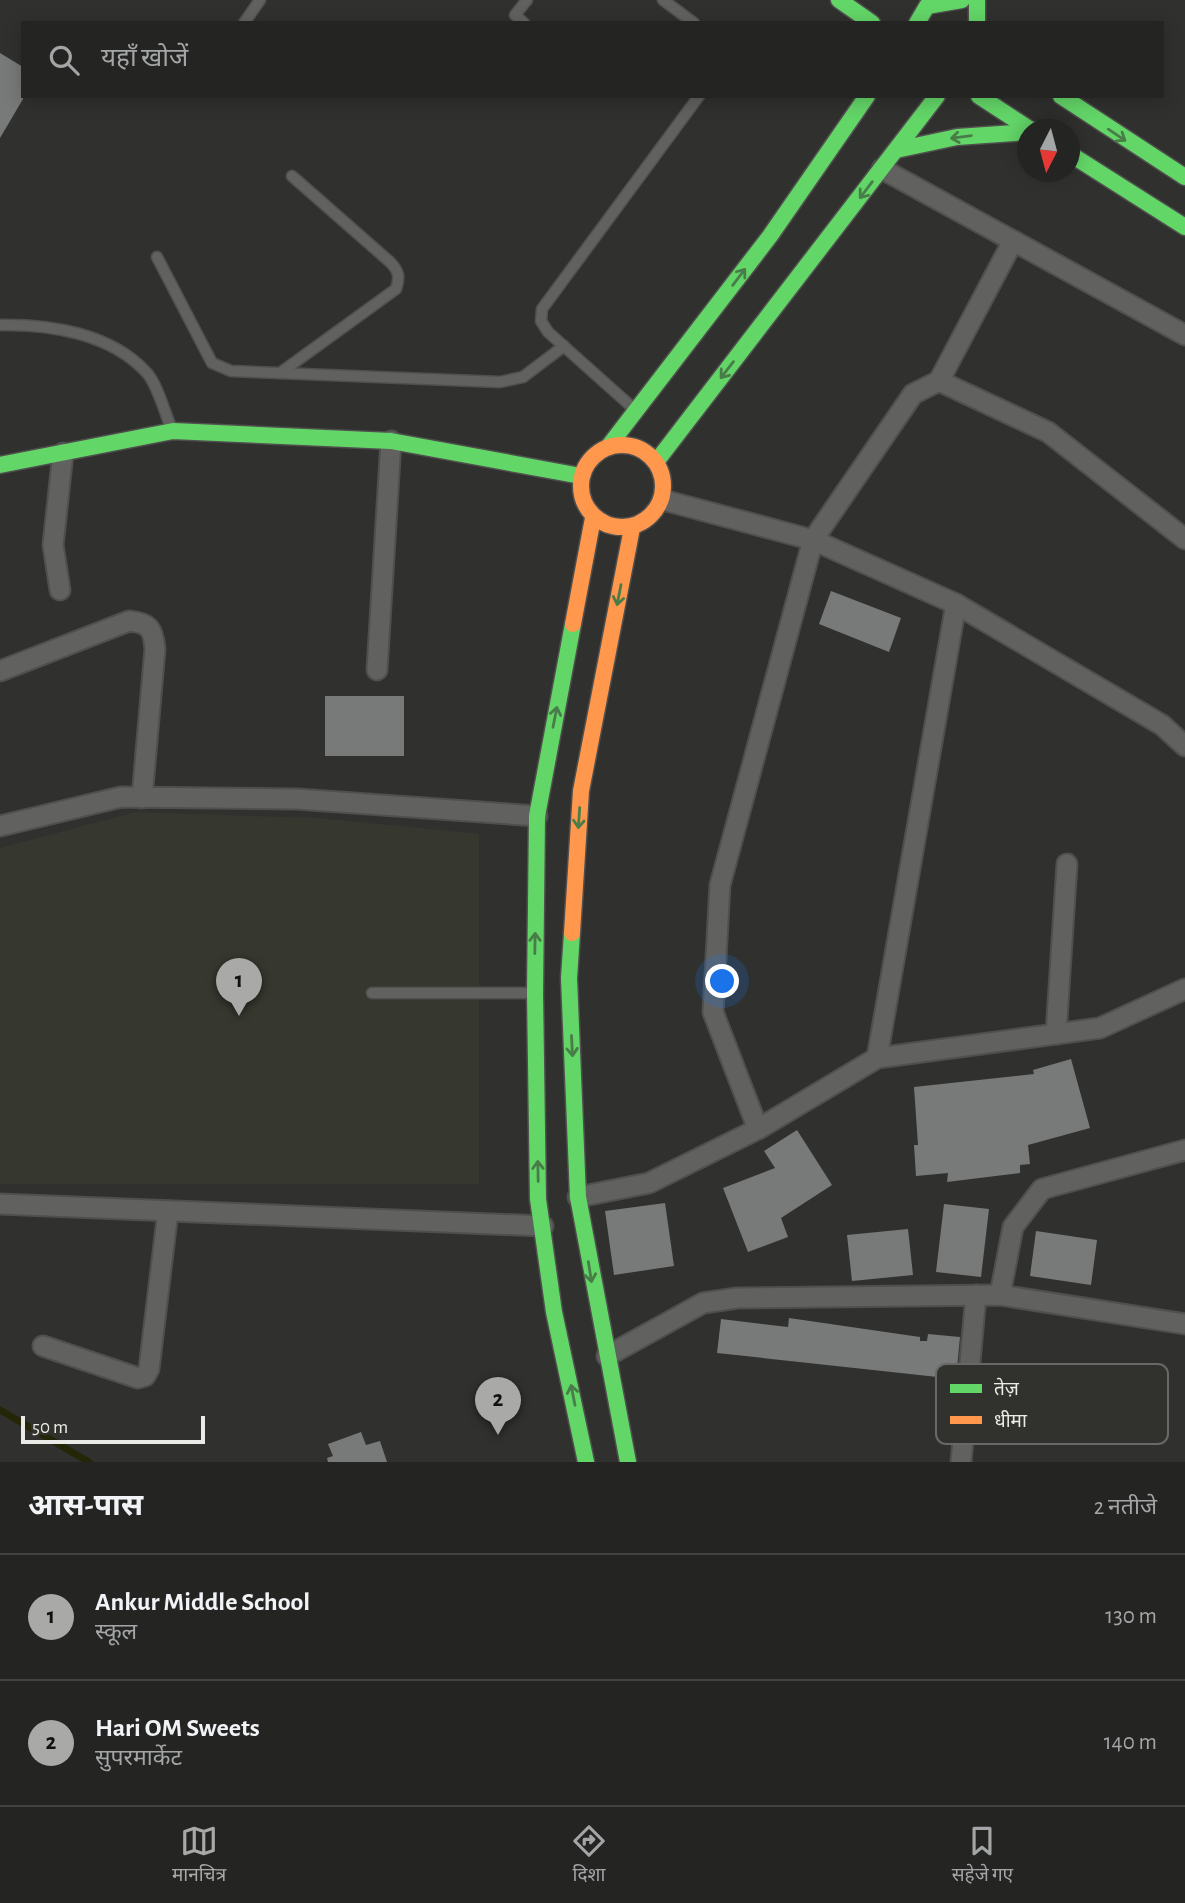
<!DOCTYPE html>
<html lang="hi">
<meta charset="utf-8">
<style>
:root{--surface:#242523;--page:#303130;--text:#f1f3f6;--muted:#a3a5a6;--line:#414241;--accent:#a9a9a7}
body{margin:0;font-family:"Alegreya Sans","Noto Sans Devanagari",sans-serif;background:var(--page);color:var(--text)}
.compass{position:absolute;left:1017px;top:119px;width:63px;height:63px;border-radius:50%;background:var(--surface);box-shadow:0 4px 18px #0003;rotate:186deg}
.scale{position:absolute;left:21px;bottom:18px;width:184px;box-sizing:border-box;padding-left:7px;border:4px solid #eaeae7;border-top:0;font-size:19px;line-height:24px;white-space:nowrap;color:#eaeae7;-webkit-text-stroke:5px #31322e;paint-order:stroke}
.you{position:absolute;left:723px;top:982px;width:24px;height:24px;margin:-18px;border:5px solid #fff;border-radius:50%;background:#1a73e8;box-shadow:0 0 0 10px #1a73e833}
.badge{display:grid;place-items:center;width:46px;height:46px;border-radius:50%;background:var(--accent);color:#111;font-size:23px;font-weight:700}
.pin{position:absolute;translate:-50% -58px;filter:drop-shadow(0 2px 4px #0008)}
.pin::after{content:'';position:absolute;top:37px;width:24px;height:21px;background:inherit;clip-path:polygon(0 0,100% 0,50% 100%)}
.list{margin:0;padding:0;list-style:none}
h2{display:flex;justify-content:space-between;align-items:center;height:91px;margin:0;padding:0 28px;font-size:30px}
h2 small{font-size:23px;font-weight:400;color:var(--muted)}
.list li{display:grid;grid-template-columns:46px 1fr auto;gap:21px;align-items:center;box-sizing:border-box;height:126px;padding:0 28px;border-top:2px solid var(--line)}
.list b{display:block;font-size:26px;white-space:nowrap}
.list p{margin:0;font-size:23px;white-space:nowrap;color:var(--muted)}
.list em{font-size:23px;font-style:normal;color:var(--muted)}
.icon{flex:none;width:38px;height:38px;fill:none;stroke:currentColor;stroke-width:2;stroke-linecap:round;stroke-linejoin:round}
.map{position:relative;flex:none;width:1185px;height:1462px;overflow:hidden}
.search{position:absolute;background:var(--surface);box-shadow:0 4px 18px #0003;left:21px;right:21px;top:21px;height:77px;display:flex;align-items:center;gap:18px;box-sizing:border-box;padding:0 24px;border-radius:0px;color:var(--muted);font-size:26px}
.sheet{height:343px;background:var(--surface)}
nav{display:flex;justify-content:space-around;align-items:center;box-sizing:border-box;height:98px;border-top:2px solid var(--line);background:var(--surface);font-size:19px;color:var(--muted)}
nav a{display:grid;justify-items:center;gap:4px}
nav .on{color:var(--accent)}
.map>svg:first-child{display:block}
.built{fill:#36372e}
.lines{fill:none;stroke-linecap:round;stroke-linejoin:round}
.stream{stroke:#252607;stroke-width:7}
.building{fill:#787979}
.lane-casing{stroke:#4f4f4d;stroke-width:13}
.street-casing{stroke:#4f4f4d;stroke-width:23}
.fast-casing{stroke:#4f4f4d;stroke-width:19}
.slow-casing{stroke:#4f4f4d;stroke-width:19}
.lane{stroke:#616260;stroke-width:10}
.street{stroke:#616260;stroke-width:19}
.fast{stroke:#63d668;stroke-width:16}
.slow{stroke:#ff974d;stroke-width:16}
.oneway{stroke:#487c48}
.key{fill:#31322e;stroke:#686966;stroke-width:2}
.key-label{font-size:19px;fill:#eaeae7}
</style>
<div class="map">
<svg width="1185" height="1462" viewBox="0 0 1185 1462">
<rect width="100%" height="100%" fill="#30312f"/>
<polygon class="built" points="136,812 317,818 479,834 479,1184 0,1184 0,848"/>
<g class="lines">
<polyline class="stream" points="0,1410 89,1462"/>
</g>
<g class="building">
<polygon points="0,53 23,67 23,99 0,138"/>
<polygon points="831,591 901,618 889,652 819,624"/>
<rect x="325" y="696" width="79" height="60"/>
<polygon points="1071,1059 1090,1128 1028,1145 1030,1164 1020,1165 1020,1173 947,1182 948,1173 916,1176 914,1145 918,1145 914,1087 1034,1074 1033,1070"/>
<polygon points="797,1130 832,1185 781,1218 788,1237 748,1252 723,1188 775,1168 764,1151"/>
<polygon points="665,1203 674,1266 614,1275 605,1211"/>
<polygon points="944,1204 989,1209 981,1277 936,1272"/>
<polygon points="908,1229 913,1275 852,1281 847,1235"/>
<polygon points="1036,1231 1097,1240 1091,1285 1030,1276"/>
<polygon points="789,1318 920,1337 920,1341 927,1341 928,1334 960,1337 956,1379 717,1353 721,1319 788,1327"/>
<polygon points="361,1432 366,1445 380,1441 387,1462 328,1462 327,1458 333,1456 328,1444"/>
</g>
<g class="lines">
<defs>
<g id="lane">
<polyline points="663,0 694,23"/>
<polyline points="244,23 260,0"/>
<polyline points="524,23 515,15 527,0"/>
<polyline points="157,257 212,363 231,371 500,382 523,377 564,346"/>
<path d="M0,325C49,324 111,333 147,373C158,386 164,411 171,427"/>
<path d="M280,373L396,289C400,277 399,271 390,262L292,176"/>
<polyline points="633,408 548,332 541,321 542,309 699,96"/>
<polyline points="372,993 534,993"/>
</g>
<g id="street">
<polyline points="882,169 1185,335"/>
<polyline points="939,381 1013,241"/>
<polyline points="663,500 813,540 956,604 1162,725 1185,746"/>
<polyline points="60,590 53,545 63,453"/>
<polyline points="377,670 391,441"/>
<path d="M0,671L129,621C149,623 153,628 155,649L142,798"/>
<polyline points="0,826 121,797 297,799 537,816"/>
<polyline points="1056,1034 1067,864"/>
<polyline points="877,1058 956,604"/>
<polyline points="758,1129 713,1012 720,885 813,540 913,394 939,381 1048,432 1185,539"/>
<polyline points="578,1197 649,1183 758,1129 877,1058 1100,1028 1185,989"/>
<polyline points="0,1204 543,1226"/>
<polyline points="1000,1295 1013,1227 1042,1189 1185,1150"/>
<polyline points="43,1346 138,1378 145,1376 149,1369 168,1211"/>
<polyline points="607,1356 703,1303 737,1298 1000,1295 1185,1324"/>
<polyline points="961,1462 976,1295"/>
</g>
<g id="fast">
<polyline points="839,0 872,23"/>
<polyline points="977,0 977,23"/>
<polyline points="917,23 927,6 962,0"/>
<polyline points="979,96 1031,130"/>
<polyline points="1061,96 1185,177"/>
<polyline points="896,150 957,137 1028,132"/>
<polyline points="1070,154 1185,227"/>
<polyline points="608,447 770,236 867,96"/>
<polyline points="656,462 937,96"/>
<polyline points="0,465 173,431 391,441 581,476"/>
<polyline points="573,624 537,816 535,993 538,1199 554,1312 586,1462"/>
<polyline points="572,933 569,978 578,1197 628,1462"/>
</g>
<g id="slow">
<circle cx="622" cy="486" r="41"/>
<polyline points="573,624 593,518"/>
<polyline points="572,933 581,791 632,528"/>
</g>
</defs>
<use href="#lane" class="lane-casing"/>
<use href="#street" class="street-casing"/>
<use href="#fast" class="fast-casing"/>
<use href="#slow" class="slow-casing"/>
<use href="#lane" class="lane"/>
<use href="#street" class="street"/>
<use href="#fast" class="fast"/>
<use href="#slow" class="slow"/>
</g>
<defs><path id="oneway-shaft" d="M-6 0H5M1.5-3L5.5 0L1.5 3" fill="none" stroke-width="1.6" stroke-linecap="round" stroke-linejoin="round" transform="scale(1.75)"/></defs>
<g class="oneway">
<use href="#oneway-shaft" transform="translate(1117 135) rotate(34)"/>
<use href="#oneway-shaft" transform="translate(961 137) rotate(172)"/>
<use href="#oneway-shaft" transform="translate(866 190) rotate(127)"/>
<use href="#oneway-shaft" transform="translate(739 277) rotate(-53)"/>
<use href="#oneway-shaft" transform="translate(727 370) rotate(128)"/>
<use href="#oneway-shaft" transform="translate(619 595) rotate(101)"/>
<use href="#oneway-shaft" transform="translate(555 717) rotate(-79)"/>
<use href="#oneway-shaft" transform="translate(579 818) rotate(94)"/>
<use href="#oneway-shaft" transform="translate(535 943) rotate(-89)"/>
<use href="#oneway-shaft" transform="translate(572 1046) rotate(87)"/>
<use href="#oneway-shaft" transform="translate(538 1171) rotate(-91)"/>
<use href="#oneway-shaft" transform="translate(590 1272) rotate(81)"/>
<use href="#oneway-shaft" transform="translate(573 1395) rotate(-101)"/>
</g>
<rect x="936" y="1364" width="232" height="80" rx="10" class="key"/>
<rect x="950" y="1384" width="32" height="9" fill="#63d668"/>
<rect x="950" y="1416" width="32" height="8" fill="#ff974d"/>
<g class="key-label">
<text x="994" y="1395">तेज़</text>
<text x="994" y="1427">धीमा</text>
</g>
</svg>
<svg class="compass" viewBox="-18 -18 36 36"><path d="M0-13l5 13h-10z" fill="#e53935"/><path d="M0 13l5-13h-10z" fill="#a3a5a6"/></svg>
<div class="scale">50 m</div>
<div class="you"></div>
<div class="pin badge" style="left:239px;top:1016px">1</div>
<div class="pin badge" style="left:498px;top:1435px">2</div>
<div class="search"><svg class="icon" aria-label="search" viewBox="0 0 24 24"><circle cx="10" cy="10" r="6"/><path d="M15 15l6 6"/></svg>यहाँ खोजें</div>
</div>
<section class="sheet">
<h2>आस-पास<small>2 नतीजे</small></h2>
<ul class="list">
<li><span class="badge">1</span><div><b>Ankur Middle School</b><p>स्कूल</p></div><em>130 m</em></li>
<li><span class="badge">2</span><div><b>Hari OM Sweets</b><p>सुपरमार्केट</p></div><em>140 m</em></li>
</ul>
</section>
<nav>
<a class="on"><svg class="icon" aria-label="map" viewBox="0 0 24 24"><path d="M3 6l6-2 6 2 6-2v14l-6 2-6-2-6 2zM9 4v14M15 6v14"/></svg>मानचित्र</a>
<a><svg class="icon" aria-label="directions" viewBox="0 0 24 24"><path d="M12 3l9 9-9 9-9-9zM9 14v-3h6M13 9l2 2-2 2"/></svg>दिशा</a>
<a><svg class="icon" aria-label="saved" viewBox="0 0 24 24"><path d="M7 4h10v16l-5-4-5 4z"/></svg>सहेजे गए</a>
</nav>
